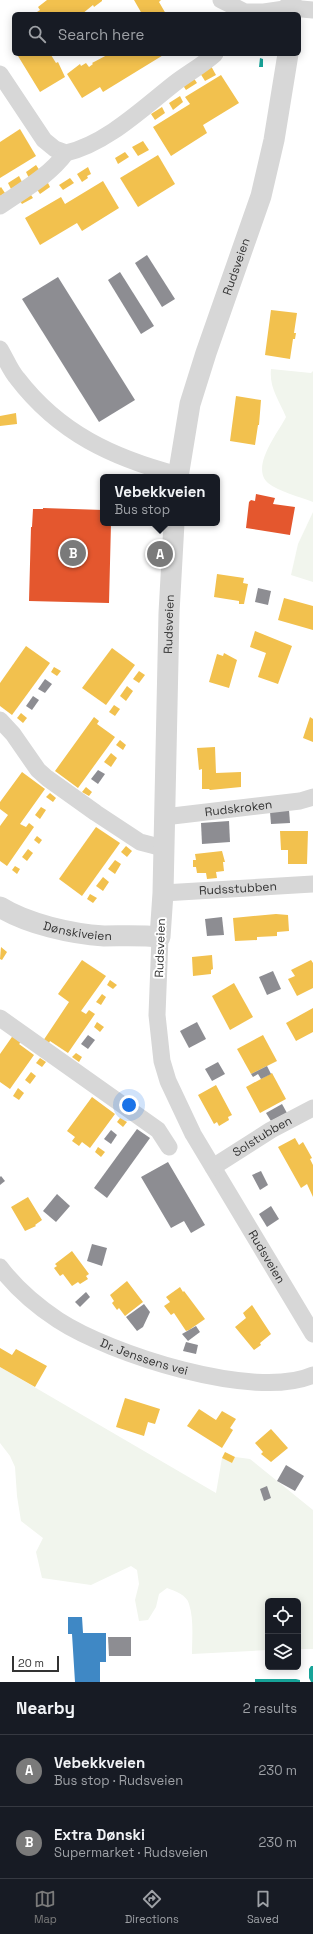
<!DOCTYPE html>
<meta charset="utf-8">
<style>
:root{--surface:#171b24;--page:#20242c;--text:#f1f3f6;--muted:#9ea1a6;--line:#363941;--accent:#7a7a7a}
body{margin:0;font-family:"Space Grotesk",sans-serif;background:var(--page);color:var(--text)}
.controls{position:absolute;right:12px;bottom:12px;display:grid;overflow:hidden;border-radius:6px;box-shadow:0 2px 10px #0003}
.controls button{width:36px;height:36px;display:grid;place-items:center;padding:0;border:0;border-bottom:1px solid var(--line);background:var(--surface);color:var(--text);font:20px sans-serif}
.scale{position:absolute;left:12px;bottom:10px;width:47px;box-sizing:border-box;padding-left:4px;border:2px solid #333;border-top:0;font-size:11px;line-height:14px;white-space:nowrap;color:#333;-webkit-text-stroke:3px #fff;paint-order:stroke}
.you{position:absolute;left:129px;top:1105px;width:14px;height:14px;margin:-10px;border:3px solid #fff;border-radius:50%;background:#1a73e8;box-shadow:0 0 0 6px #1a73e833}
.badge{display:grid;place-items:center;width:26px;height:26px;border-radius:50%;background:var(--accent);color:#fff;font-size:13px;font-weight:700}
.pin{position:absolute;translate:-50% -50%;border:2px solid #fff;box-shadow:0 1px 4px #0006}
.popup{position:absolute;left:100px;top:474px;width:120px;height:52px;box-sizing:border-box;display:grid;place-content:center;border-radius:6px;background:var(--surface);filter:drop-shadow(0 1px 3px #0005);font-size:13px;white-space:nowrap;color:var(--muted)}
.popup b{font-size:15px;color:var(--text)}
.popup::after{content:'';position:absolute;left:50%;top:100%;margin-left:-8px;border:8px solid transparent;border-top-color:var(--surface)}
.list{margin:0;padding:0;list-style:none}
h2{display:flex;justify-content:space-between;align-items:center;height:52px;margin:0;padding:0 16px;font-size:17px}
h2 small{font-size:13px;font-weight:400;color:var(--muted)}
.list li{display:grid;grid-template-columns:26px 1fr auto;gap:12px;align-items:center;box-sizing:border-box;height:72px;padding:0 16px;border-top:1px solid var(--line)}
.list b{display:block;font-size:15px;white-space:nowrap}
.list p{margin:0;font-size:13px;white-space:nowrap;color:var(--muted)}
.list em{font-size:13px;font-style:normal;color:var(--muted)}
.icon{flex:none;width:22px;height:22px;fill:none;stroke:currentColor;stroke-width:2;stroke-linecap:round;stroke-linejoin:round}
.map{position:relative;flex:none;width:313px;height:1682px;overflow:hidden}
.search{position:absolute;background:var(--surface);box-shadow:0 2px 10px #0003;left:12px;right:12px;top:12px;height:44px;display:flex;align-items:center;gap:10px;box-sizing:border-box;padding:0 14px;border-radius:6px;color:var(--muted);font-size:15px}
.sheet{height:196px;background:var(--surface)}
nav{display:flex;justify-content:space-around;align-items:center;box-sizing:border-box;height:56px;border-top:1px solid var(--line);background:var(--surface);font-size:11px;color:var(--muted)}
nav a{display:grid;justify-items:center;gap:2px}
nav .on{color:var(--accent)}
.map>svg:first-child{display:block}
.green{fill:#f1f5ed}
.homes{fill:#f2c14e}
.shops{fill:#e4572e}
.schools{fill:#3f88c5}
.public{fill:#17a398}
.industry{fill:#8d8d92}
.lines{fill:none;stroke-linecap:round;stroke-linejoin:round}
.minor{stroke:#d7d7d7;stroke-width:17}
.tertiary{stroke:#d7d7d7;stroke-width:21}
.labels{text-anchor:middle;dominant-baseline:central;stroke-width:4;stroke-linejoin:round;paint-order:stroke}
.street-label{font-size:12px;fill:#333;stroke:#fff}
</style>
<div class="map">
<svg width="313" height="1682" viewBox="0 0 313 1682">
<rect width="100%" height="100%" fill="#fff"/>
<g class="green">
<path d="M271,369L311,373L313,371V502C300,497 278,491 268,483C250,467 278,433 286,417C279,400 269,388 271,369Z"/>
<polygon points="313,512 313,582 291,575 298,544"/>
<path d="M0,1367L216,1493L222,1458L232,1463L235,1457L250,1459L313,1510V1649H298V1601H268V1650L192,1654C192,1638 194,1619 189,1604C187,1595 175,1591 167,1588L159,1594L156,1607L148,1620L139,1621L135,1600L139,1584L137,1570L131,1566L91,1585L42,1578L36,1552L43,1538L21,1521L17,1496L15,1467L10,1456L0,1443Z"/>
</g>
<g class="homes">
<polygon points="47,0 102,0 102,1 94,7 93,5 82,14 34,14 40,10 38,7"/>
<polygon points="134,0 161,0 159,2 166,14 142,14"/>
<polygon points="21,54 52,54 51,55 56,63 58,62 65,77 40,92 18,56"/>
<polygon points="109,54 165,54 103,92 100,87 82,98 67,74 80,64 81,66 86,63 89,67 93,64 92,63"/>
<polygon points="211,66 216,75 205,81 200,73"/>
<polygon points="221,75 239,103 203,125 207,133 171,156 153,127 190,104 185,97"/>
<polygon points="193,77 197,83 186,90 182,84"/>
<polygon points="180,96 183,102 173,110 169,103"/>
<polygon points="162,107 165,113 155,120 151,114"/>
<polygon points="20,129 36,156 0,178 0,142"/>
<polygon points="143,141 149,150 138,156 132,147"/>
<polygon points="125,152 129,157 118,164 115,158"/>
<polygon points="158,155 175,184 138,207 120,178"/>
<polygon points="36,165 40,171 29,178 26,172"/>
<polygon points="88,167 91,174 87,176 88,178 82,182 77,174"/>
<polygon points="19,176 22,182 11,189 8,183"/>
<polygon points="70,178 74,183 63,190 59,185"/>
<polygon points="47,181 50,187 40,194 36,188"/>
<polygon points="103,181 119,208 82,231 77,223 40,245 25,218 61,197 65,204"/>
<polygon points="1,187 5,193 0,196 0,188"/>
<polygon points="29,192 33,198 22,204 18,198"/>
<polygon points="271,310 297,313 294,333 296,333 295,339 293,339 290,359 265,355"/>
<polygon points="236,396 261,400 259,425 258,425 255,445 230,441"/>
<polygon points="16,413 17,424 0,426 0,416"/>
<polygon points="217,574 244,578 243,583 248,584 244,604 239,604 239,601 214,597"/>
<polygon points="284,598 313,606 313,630 278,620"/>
<polygon points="255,631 292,646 278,684 258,677 266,653 250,647"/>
<polygon points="26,646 50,663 12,715 0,706 0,683"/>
<polygon points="112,648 135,665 106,705 82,688"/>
<polygon points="224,653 237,660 229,688 209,682 217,654 223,656"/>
<polygon points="54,667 61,671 57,676 51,672"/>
<polygon points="139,671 145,675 139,683 133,679"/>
<polygon points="127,686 133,691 126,701 120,696"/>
<polygon points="114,705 120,709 115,716 109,712"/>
<polygon points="21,713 27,718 23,723 17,718"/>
<polygon points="94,717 99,721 97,724 115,737 78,788 55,771"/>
<polygon points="310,717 313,719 313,742 303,738"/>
<polygon points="120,740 126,745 123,750 116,745"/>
<polygon points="215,747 216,773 241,772 241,787 210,790 209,789 202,789 202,769 199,770 197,748"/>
<polygon points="111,753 117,758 111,767 104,762"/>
<polygon points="22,772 45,789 20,824 26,827 29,823 34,827 7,866 0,861 0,826 8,815 0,809 0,802"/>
<polygon points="86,787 92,792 89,796 82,792"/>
<polygon points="50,793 56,798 53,802 46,797"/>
<polygon points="41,807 46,810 40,819 35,815"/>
<polygon points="96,827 120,843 82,896 59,879"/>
<polygon points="280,831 308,831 307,864 288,864 288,850 281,850"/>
<polygon points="37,836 42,840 39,844 34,840"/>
<polygon points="126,846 132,851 127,857 121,852"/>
<polygon points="28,849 33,853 27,861 22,857"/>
<polygon points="222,851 225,862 223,862 224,871 216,872 217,878 207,879 206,873 197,873 196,867 193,867 193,860 196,860 195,854"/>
<polygon points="115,860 121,864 115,874 108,869"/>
<polygon points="15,866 20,869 17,874 12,870"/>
<polygon points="103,877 109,882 103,891 96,886"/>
<polygon points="90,894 97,898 93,903 87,899"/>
<polygon points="276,914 288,915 289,931 277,932 277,936 257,937 257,940 235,941 233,918"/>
<polygon points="1,947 7,952 2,960 0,959"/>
<polygon points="212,955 213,969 211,970 211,974 193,976 192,957"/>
<polygon points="82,960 106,976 81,1011 86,1014 89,1010 95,1014 68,1053 50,1041 48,1045 43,1041 69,1002 58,994"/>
<polygon points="311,960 313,963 313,988 297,996 288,979 295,976 291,970"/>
<polygon points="110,980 117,985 113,989 107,985"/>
<polygon points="234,983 253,1017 230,1030 212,996"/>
<polygon points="102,994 106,997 101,1005 96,1002"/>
<polygon points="313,1008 313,1032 296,1041 286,1023"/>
<polygon points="97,1022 104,1027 100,1032 94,1027"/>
<polygon points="14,1034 22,1041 19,1044 34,1055 10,1089 0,1082 0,1054"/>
<polygon points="263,1035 277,1061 251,1074 237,1049"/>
<polygon points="76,1053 82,1057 79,1062 72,1057"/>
<polygon points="40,1058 46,1062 42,1067 36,1063"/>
<polygon points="31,1072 36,1076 30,1084 25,1080"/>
<polygon points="272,1073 286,1099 260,1113 246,1087"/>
<polygon points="216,1085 232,1115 228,1117 229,1120 219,1126 217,1122 214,1124 198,1095"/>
<polygon points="18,1088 24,1093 19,1100 13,1096"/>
<polygon points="92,1097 115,1114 90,1148 82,1142 79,1146 72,1141 75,1137 67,1131"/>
<polygon points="120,1118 127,1122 123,1127 117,1122"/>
<polygon points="295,1138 299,1145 303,1142 312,1158 310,1159 313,1165 313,1197 307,1184 301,1188 278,1147"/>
<polygon points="98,1147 105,1152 101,1157 95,1152"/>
<polygon points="28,1197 42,1220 35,1225 36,1226 25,1231 11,1207"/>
<polygon points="72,1251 89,1274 86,1276 88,1279 80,1284 78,1282 72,1286 63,1274 60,1276 54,1268 57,1266 55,1264"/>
<polygon points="127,1281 143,1302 125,1316 119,1308 117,1310 112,1303 114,1301 110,1295"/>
<polygon points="180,1287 183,1292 184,1291 205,1319 189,1330 186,1331 174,1313 171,1315 164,1306 170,1302 166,1297"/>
<polygon points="252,1305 271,1334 260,1343 261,1345 254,1350 235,1327 246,1318 243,1313"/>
<polygon points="0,1348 12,1355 16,1349 47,1366 35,1387 0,1367"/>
<polygon points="125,1398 160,1409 155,1424 148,1422 144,1436 116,1427"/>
<polygon points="199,1409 216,1420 222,1411 236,1419 230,1428 233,1430 222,1448 187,1426"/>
<polygon points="271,1429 288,1448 271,1462 261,1454 263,1452 255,1443"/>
<polygon points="225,1452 235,1457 232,1463 222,1458"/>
</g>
<g class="shops">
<polygon points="256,494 275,498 273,504 295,507 290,535 246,528 249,502 251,500 255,501"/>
<polygon points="43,508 103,510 103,523 111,523 109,603 29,601 31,527 32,527 33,509 43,509"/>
</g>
<polygon class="schools" points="68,1617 82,1617 83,1633 106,1633 106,1662 100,1662 100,1682 75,1682 72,1634 68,1634"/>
<g class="public">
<polygon points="260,58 263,59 263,67 259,67"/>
<polygon points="152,542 157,543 157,551 152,551"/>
<polygon points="311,1666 313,1666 313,1682 311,1682 309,1678 309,1669"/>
<polygon points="255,1679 296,1679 300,1680 300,1682 255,1682"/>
</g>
<g class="industry">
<polygon points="147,255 175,299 162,307 135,263"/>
<polygon points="120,272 154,326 141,334 108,280"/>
<polygon points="58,277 135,400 99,422 22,299"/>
<polygon points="258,588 271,591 268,605 255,602"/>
<polygon points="45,679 52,684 45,693 38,689"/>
<polygon points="33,696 39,700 32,710 26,706"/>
<polygon points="98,770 105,774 98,784 91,779"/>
<polygon points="289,810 290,823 271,824 270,812"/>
<polygon points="229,821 230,842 202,844 201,823"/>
<polygon points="222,917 224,935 207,936 205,919"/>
<polygon points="273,971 281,989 267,995 259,977"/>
<polygon points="197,1022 206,1039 189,1048 180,1031"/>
<polygon points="88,1035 95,1040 88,1049 81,1044"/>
<polygon points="218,1062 225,1074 212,1081 205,1069"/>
<polygon points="267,1066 271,1074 261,1079 258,1074 253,1077 251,1074"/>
<polygon points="282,1104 287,1113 271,1121 266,1113"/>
<polygon points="137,1129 150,1138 107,1198 94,1188"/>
<polygon points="111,1130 117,1135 111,1144 104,1139"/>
<polygon points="168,1162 205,1225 191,1233 184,1221 171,1228 141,1177"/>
<polygon points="261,1171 268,1185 260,1190 252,1175"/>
<polygon points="1,1176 5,1181 0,1185 0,1177"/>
<polygon points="57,1194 70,1206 56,1222 43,1211"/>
<polygon points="271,1206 279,1219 267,1227 259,1214"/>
<polygon points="92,1244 107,1248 102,1266 87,1261"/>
<polygon points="86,1292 90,1297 80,1307 75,1302"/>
<polygon points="144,1304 150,1312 143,1327 137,1331 126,1317"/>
<polygon points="196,1326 200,1332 188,1341 182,1334"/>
<polygon points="186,1342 198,1345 196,1354 183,1351"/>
<polygon points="286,1465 304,1476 295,1491 277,1481"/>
<polygon points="267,1486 271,1498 264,1501 260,1489"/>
<polygon points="108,1637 131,1637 131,1656 109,1656"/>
</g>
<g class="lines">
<g class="minor">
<polyline points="221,0 245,12 264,12 291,8 313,10"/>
<polyline points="0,74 44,140 55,149 66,153"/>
<path d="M0,206C23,190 49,176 66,153C106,144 143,108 175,83C188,73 203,65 215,54"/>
<path d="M0,349C6,359 10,370 17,378C59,433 113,458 178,475"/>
<polyline points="0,720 13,734 38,770 47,778 96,813 140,842 163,848"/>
<path id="s1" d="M164,817L300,801L313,797"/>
<path id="s2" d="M163,893L313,884"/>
<path id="s3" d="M160,937L157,1015L162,1061L168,1081L193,1134L313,1334"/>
<polyline points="0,1018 158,1130 169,1147"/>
<path id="s4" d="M213,1167L271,1130L313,1108"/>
<path id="s5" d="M0,1267C15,1287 37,1306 58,1320C110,1354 255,1401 313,1375"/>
</g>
<g class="tertiary">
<polyline points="291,14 291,0"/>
<path id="s6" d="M178,477L190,404L206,353L261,196L274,140L288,54"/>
<path id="s7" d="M0,907C27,924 72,934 104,936C123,936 141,935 160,937L163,893L169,613L174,523"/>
</g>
</g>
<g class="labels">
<g class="street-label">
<text stroke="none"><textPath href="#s6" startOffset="219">Rudsveien</textPath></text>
<text stroke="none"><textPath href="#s7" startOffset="478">Rudsveien</textPath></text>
<text stroke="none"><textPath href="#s1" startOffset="75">Rudskroken</textPath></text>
<text stroke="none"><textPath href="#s2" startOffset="75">Rudsstubben</textPath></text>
<text stroke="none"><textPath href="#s7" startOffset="82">Dønskiveien</textPath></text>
<text transform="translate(160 948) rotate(-88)">Rudsveien</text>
<text stroke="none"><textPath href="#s4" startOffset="58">Solstubben</textPath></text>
<text stroke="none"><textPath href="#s3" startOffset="347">Rudsveien</textPath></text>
<text stroke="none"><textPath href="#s5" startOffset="173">Dr. Jenssens vei</textPath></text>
</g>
</g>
</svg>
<div class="controls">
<button><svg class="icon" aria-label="locate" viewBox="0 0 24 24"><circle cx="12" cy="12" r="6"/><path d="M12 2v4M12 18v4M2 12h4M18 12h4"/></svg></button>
<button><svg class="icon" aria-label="layers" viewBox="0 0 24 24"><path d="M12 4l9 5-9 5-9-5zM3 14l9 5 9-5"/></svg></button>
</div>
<div class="scale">20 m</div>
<div class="you"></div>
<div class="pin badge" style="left:160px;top:554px">A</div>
<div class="popup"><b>Vebekkveien</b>Bus stop</div>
<div class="pin badge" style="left:73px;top:553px">B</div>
<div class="search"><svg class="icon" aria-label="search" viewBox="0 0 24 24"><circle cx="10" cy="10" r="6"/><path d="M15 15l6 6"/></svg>Search here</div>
</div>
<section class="sheet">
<h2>Nearby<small>2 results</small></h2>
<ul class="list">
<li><span class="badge">A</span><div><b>Vebekkveien</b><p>Bus stop · Rudsveien</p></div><em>230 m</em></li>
<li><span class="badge">B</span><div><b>Extra Dønski</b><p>Supermarket · Rudsveien</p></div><em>230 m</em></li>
</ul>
</section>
<nav>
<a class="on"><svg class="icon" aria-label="map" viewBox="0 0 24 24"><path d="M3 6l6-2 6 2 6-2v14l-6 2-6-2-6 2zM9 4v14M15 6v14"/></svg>Map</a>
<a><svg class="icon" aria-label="directions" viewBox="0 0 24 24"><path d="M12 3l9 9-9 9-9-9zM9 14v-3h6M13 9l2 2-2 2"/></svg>Directions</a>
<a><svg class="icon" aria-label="saved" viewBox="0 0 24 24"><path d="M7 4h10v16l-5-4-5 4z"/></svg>Saved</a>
</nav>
